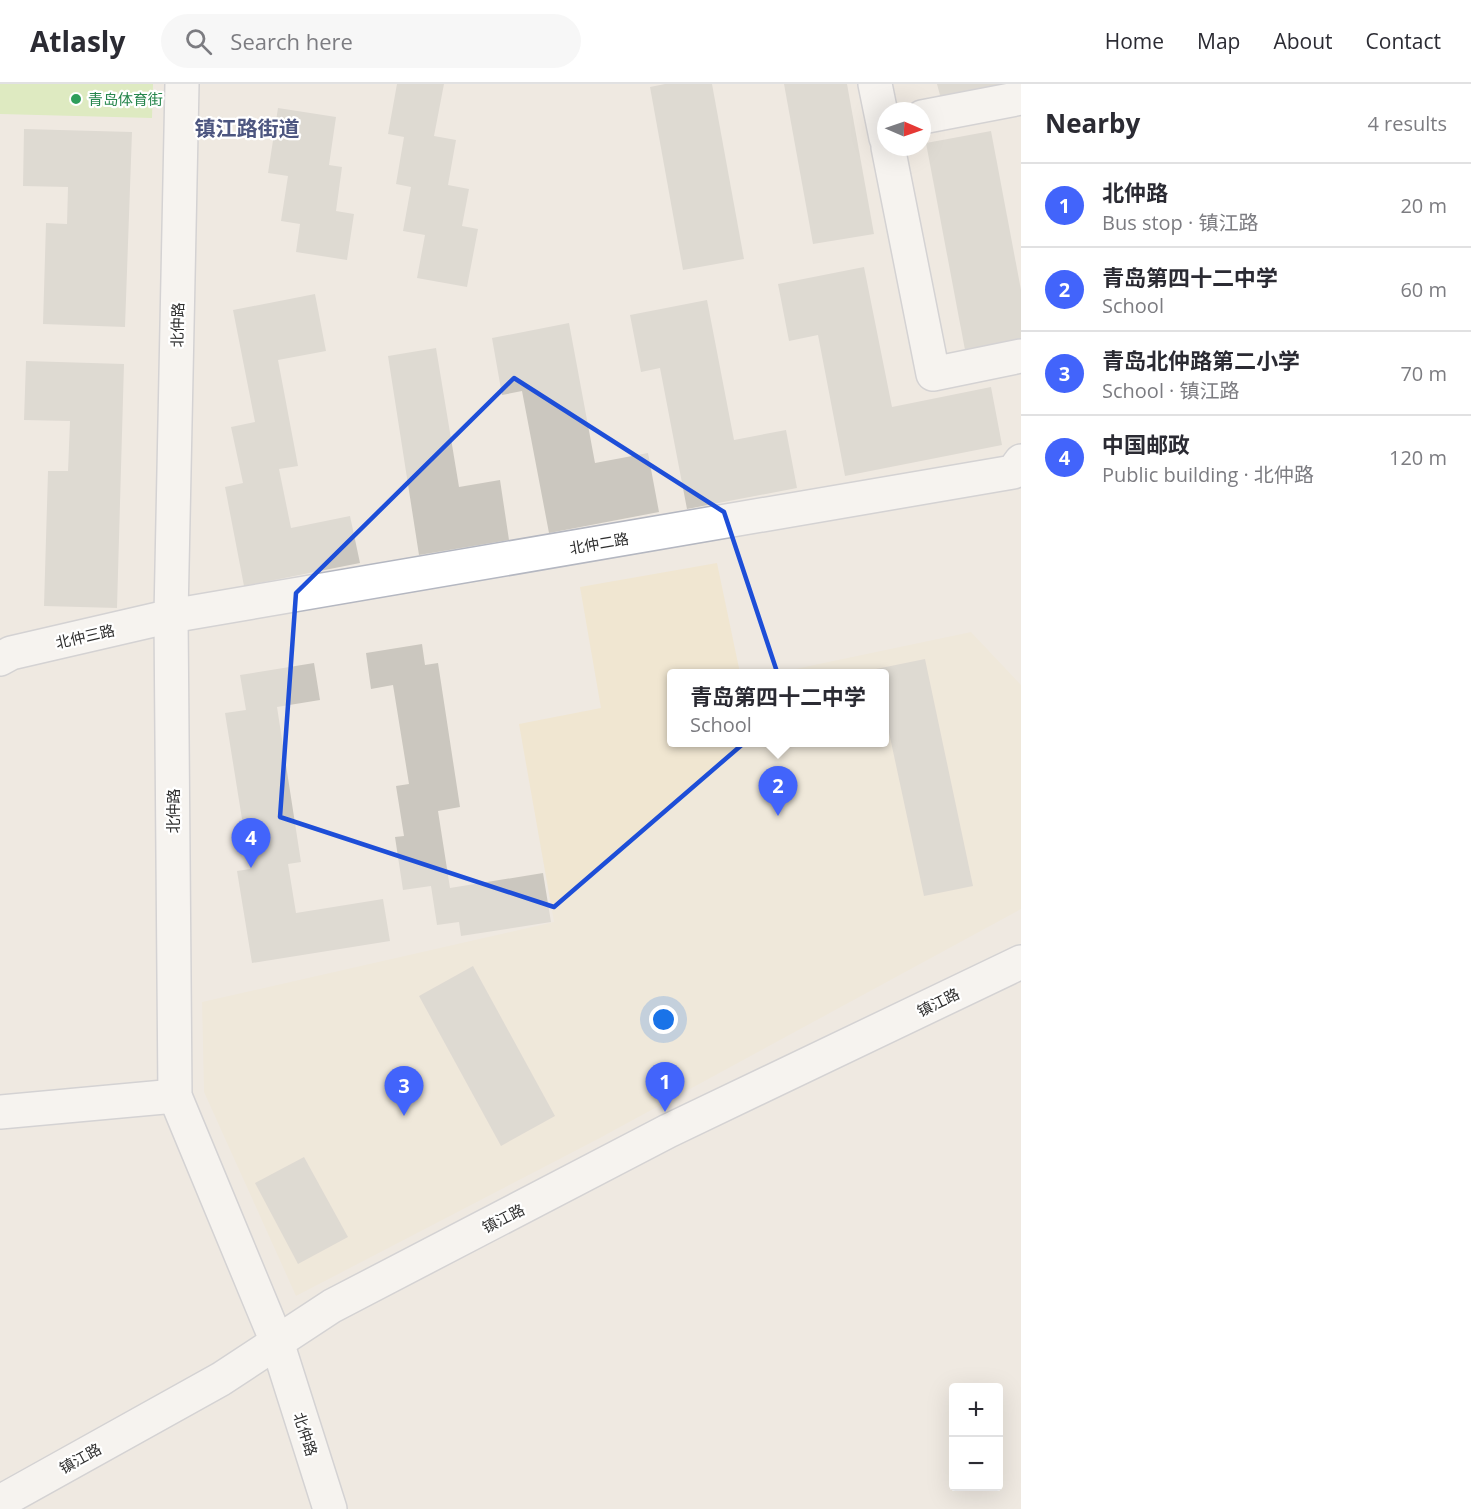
<!DOCTYPE html>
<meta charset="utf-8">
<style>
:root{--surface:#fff;--page:#f7f7f7;--text:#2b2b33;--muted:#7c7c81;--line:#e1e1e2;--accent:#4264fb}
body{margin:0;font-family:"Open Sans","Noto Sans SC",sans-serif;background:var(--page);color:var(--text)}
.controls{position:absolute;right:18px;bottom:18px;display:grid;overflow:hidden;border-radius:6px;box-shadow:0 6px 24px #0002}
.controls button{width:54px;height:54px;display:grid;place-items:center;padding:0;border:0;border-bottom:2px solid var(--line);background:var(--surface);color:var(--text);font:30px sans-serif}
.compass{position:absolute;left:877px;top:18px;width:54px;height:54px;border-radius:50%;background:var(--surface);box-shadow:0 6px 24px #0002;rotate:92deg}
.you{position:absolute;left:664px;top:936px;width:21px;height:21px;margin:-15px;border:4px solid #fff;border-radius:50%;background:#1a73e8;box-shadow:0 0 0 9px #1a73e833}
.badge{display:grid;place-items:center;width:39px;height:39px;border-radius:50%;background:var(--accent);color:#fff;font-size:20px;font-weight:700}
.pin{position:absolute;translate:-50% -50px;filter:drop-shadow(0 2px 3px #0008)}
.pin::after{content:'';position:absolute;top:32px;width:21px;height:18px;background:inherit;clip-path:polygon(0 0,100% 0,50% 100%)}
.popup{position:absolute;left:667px;top:585px;width:222px;height:78px;box-sizing:border-box;display:grid;place-content:center;border-radius:6px;background:var(--surface);filter:drop-shadow(0 2px 4px #0005);font-size:20px;white-space:nowrap;color:var(--muted)}
.popup b{font-size:22px;color:var(--text)}
.popup::after{content:'';position:absolute;left:50%;top:100%;margin-left:-12px;border:12px solid transparent;border-top-color:var(--surface)}
.list{margin:0;padding:0;list-style:none}
h2{display:flex;justify-content:space-between;align-items:center;height:78px;margin:0;padding:0 24px;font-size:26px}
h2 small{font-size:20px;font-weight:400;color:var(--muted)}
.list li{display:grid;grid-template-columns:39px 1fr auto;gap:18px;align-items:center;box-sizing:border-box;height:84px;padding:0 24px;border-top:2px solid var(--line)}
.list b{display:block;font-size:22px;white-space:nowrap}
.list p{margin:0;font-size:20px;white-space:nowrap;color:var(--muted)}
.list em{font-size:20px;font-style:normal;color:var(--muted)}
.icon{flex:none;width:33px;height:33px;fill:none;stroke:currentColor;stroke-width:2;stroke-linecap:round;stroke-linejoin:round}
.map{position:relative;flex:none;width:1021px;height:1425px;overflow:hidden}
header{display:flex;align-items:center;gap:36px;box-sizing:border-box;height:84px;padding:0 30px;background:var(--surface);border-bottom:2px solid var(--line)}
header strong{font-size:28px}
nav{display:flex;gap:33px;margin-inline-start:auto;font-size:21px}
.search{width:420px;height:54px;background:var(--page);display:flex;align-items:center;gap:15px;box-sizing:border-box;padding:0 21px;border-radius:33px;color:var(--muted);font-size:22px}
main{display:flex}
aside{flex:1;background:var(--surface)}
.map>svg:first-child{display:block}
.education{fill:#f0e6d1}
.pitch{fill:#c9ec9a}
.building{fill:#cbc7bf}
.lines{fill:none;stroke-linecap:round;stroke-linejoin:round}
.minor-casing{stroke:#b4b7c1;stroke-width:36}
.minor{stroke:#fff;stroke-width:33}
.marked{fill:none;stroke:#1d4ed8;stroke-width:4.5;stroke-linejoin:round}
.leisure-dot{fill:#2e9e5b;stroke:#fff;stroke-width:2}
.labels{text-anchor:middle;dominant-baseline:central;stroke-width:4.5;stroke-linejoin:round;paint-order:stroke}
.leisure-label{font-size:15px;fill:#27864d;stroke:#fff;text-anchor:start}
.street-label{font-size:15px;fill:#2e2e2e;stroke:#fff}
.district-label{font-size:21px;font-weight:bold;fill:#4d5680;stroke:#fff}
</style>
<header>
<strong>Atlasly</strong>
<div class="search"><svg class="icon" aria-label="search" viewBox="0 0 24 24"><circle cx="10" cy="10" r="6"/><path d="M15 15l6 6"/></svg>Search here</div>
<nav><a>Home</a><a>Map</a><a>About</a><a>Contact</a></nav>
</header>
<main>
<div class="map">
<svg width="1021" height="1425" viewBox="0 0 1021 1425">
<rect width="100%" height="100%" fill="#efe9e1"/>
<polygon class="education" points="717,479 740,589 672,590 672,658 884,658 884,590 776,589 971,548 1021,601 1021,825 598,1055 296,1212 204,1008 202,918 554,838 519,640 601,624 580,503"/>
<polygon class="pitch" points="0,0 153,0 152,34 0,30"/>
<g class="building">
<polygon points="397,0 444,0 434,52 456,56 448,101 469,105 462,142 478,145 467,203 417,194 425,151 403,147 411,103 396,100 404,53 388,50"/>
<polygon points="665,0 712,0 744,175 683,186 650,3"/>
<polygon points="784,0 847,0 874,150 813,160"/>
<polygon points="937,0 1002,0 1002,2 941,15"/>
<polygon points="278,24 336,33 329,81 342,83 336,127 354,130 347,176 296,168 300,140 281,137 288,92 268,89"/>
<polygon points="24,45 132,48 125,243 43,240 46,139 67,140 68,103 23,102"/>
<polygon points="991,47 1021,206 1021,255 965,266 926,59"/>
<polygon points="864,183 892,323 991,303 1002,361 845,392 818,251 789,257 778,200"/>
<polygon points="315,210 326,267 278,276 298,382 279,385 291,444 350,432 360,479 244,502 225,403 243,399 231,343 255,338 233,226"/>
<polygon points="707,216 734,356 786,346 797,404 687,425 660,284 641,288 630,231"/>
<polygon points="569,239 595,379 648,369 659,428 549,449 522,307 502,311 492,254"/>
<polygon points="436,264 459,403 500,396 509,456 419,471 388,272"/>
<polygon points="26,277 124,280 117,524 44,522 48,387 68,387 70,337 24,336"/>
<polygon points="422,560 425,581 438,579 460,723 438,727 450,804 543,789 551,838 461,852 459,838 437,841 431,802 403,806 395,753 404,752 396,702 409,700 393,601 371,605 366,569"/>
<polygon points="925,575 973,802 924,812 884,625 884,590 877,590 876,585"/>
<polygon points="314,579 320,616 277,623 301,778 288,780 296,829 383,815 390,857 252,879 237,787 250,785 225,629 246,626 240,591"/>
<polygon points="473,882 555,1032 501,1062 419,912"/>
<polygon points="304,1073 348,1153 298,1180 255,1099"/>
</g>
<g class="lines">
<defs>
<g id="minor">
<polyline points="182,0 171,532 175,1012 277,1258 330,1425"/>
<polyline points="875,0 886,54"/>
<polyline points="922,33 1021,14"/>
<polyline points="888,63 933,290 1021,272"/>
<polyline points="0,575 11,569 171,532 1013,388 1021,377"/>
<polyline points="0,1028 175,1012"/>
<polyline points="0,1418 221,1295 332,1222 668,1047 1021,878"/>
</g>
</defs>
<use href="#minor" class="minor-casing"/>
<use href="#minor" class="minor"/>
</g>
<path d="M0 0H1021V1425H0ZM514,294L724,428L788,621L554,823L280,733L296,509Z" fill="#efe9e1" fill-opacity=".55" fill-rule="evenodd"/>
<path class="marked" d="M514,294L724,428L788,621L554,823L280,733L296,509Z"/>
<circle class="leisure-dot" cx="76" cy="15" r="6"/>
<g class="labels">
<g class="leisure-label">
<text x="88" y="15">青岛体育街</text>
</g>
<g class="street-label">
<text transform="translate(177 241) rotate(-89)">北仲路</text>
<text transform="translate(599 459) rotate(-10)">北仲二路</text>
<text transform="translate(85 552) rotate(-13)">北仲三路</text>
<text transform="translate(173 727) rotate(-90)">北仲路</text>
<text transform="translate(938 918) rotate(-26)">镇江路</text>
<text transform="translate(503 1134) rotate(-27)">镇江路</text>
<text transform="translate(306 1350) rotate(72)">北仲路</text>
<text transform="translate(80 1374) rotate(-29)">镇江路</text>
</g>
<g class="district-label">
<text x="247" y="44">镇江路街道</text>
</g>
</g>
</svg>
<div class="controls">
<button>+</button>
<button>−</button>
</div>
<svg class="compass" viewBox="-18 -18 36 36"><path d="M0-13l5 13h-10z" fill="#e53935"/><path d="M0 13l5-13h-10z" fill="#7c7c81"/></svg>
<div class="you"></div>
<div class="pin badge" style="left:665px;top:1028px">1</div>
<div class="pin badge" style="left:778px;top:732px">2</div>
<div class="popup"><b>青岛第四十二中学</b>School</div>
<div class="pin badge" style="left:404px;top:1032px">3</div>
<div class="pin badge" style="left:251px;top:784px">4</div>
</div>
<aside>
<h2>Nearby<small>4 results</small></h2>
<ul class="list">
<li><span class="badge">1</span><div><b>北仲路</b><p>Bus stop · 镇江路</p></div><em>20 m</em></li>
<li><span class="badge">2</span><div><b>青岛第四十二中学</b><p>School</p></div><em>60 m</em></li>
<li><span class="badge">3</span><div><b>青岛北仲路第二小学</b><p>School · 镇江路</p></div><em>70 m</em></li>
<li><span class="badge">4</span><div><b>中国邮政</b><p>Public building · 北仲路</p></div><em>120 m</em></li>
</ul>
</aside>
</main>
